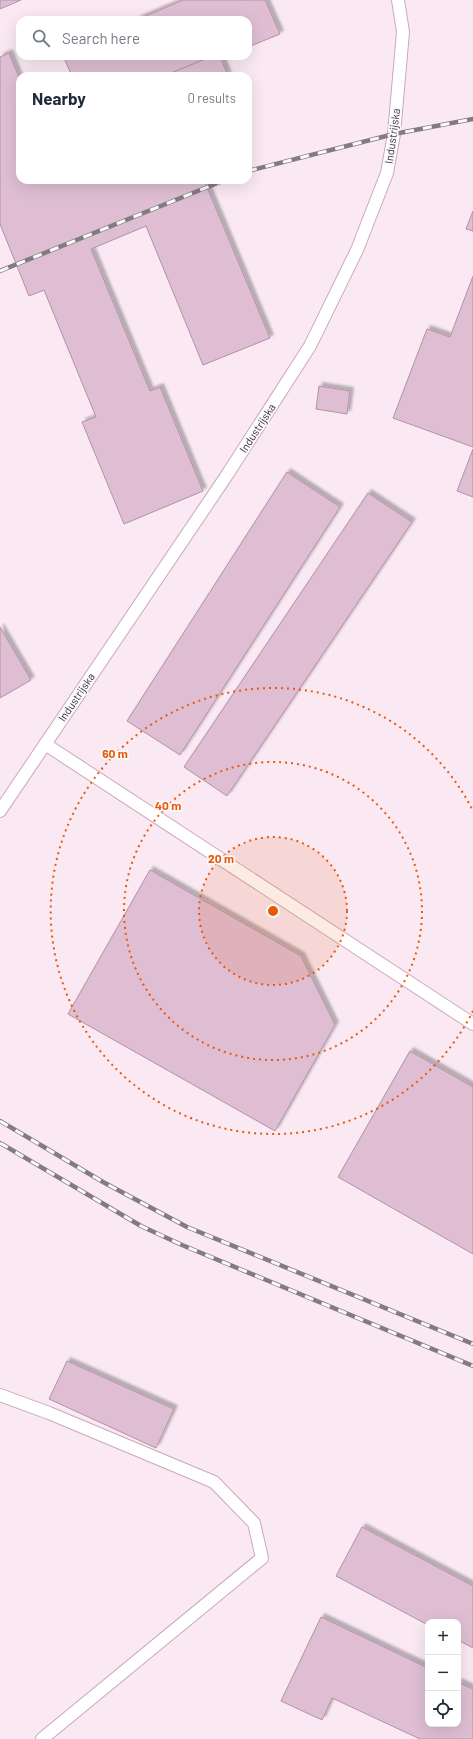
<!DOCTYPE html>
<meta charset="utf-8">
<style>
:root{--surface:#fff;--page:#f2f2f3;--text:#1f2937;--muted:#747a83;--line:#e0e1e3}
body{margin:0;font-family:Barlow,sans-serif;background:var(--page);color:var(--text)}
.controls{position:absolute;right:12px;bottom:12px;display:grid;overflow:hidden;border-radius:8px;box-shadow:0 4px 16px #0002}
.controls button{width:36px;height:36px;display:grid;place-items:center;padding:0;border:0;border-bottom:1px solid var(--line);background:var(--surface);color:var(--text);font:20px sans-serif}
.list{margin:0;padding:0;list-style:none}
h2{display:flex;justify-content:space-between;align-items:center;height:52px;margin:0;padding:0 16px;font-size:17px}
h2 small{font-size:13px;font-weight:400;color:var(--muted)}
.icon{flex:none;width:22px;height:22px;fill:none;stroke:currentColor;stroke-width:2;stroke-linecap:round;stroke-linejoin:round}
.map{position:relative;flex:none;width:473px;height:1739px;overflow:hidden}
.search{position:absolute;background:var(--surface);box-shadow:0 4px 16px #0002;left:16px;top:16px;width:236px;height:44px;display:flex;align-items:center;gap:10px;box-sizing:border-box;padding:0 14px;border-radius:12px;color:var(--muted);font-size:15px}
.panel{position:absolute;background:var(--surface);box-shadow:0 4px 16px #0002;left:16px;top:72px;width:236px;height:112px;border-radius:12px}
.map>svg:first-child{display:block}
.built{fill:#fae9f3;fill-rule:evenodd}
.building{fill:#dfbed3;stroke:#b192a6;filter:url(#shadow)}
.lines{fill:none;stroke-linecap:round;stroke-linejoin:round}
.lane-casing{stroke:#c9a8bd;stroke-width:14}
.lane{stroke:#fff;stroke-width:12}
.rail-casing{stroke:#837b80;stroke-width:4.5}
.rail{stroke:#fafafa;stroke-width:3;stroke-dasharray:9;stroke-linecap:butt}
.ring{fill:none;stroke:#e8590c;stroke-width:2;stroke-dasharray:2 4}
.labels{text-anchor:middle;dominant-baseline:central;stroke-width:3.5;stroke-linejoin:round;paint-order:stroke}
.street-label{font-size:11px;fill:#3c2f38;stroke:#fafafa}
.centre{fill:#e8590c;stroke:#fafafa;stroke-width:2}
.ring-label{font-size:12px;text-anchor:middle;font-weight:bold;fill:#e8590c;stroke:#fafafa;stroke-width:3.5;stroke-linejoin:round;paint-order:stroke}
</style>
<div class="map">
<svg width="473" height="1739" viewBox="0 0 473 1739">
<defs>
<filter id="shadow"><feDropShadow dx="3.5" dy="-3.5" stdDeviation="1" flood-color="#0004"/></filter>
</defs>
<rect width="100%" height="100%" fill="#fafafa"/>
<path class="built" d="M0,0H473V1739H0ZM20,20H248V56H20ZM20,76H248V180H20ZM428,1622H458V1724H428Z"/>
<g class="building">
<polygon points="0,0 21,0 0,9"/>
<polygon points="183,0 265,0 280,34 248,47 248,20 136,20"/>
<polygon points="9,53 20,80 20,180 204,180 270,338 203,365 146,226 91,249 150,391 160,387 203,491 124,524 82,422 96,417 44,290 29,296 0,224 0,57"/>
<polygon points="63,56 228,56 181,76 72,76"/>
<polygon points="212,56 220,56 228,76 164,76"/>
<polygon points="473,211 473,231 466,229"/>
<polygon points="473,276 473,447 393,418 427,329 450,337"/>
<polygon points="319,386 350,391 347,414 316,409"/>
<polygon points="473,449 473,497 457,491"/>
<polygon points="287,472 340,507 180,755 127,721"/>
<polygon points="368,493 412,522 227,796 184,767"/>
<polygon points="0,627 31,680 0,698"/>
<polygon points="150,870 301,956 335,1025 275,1131 68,1014"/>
<polygon points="410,1051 473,1087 473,1254 338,1177"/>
<polygon points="67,1361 174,1409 156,1448 49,1399"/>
<polygon points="362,1527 473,1586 473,1648 458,1640 458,1622 428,1622 428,1625 336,1576"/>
<polygon points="321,1617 428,1668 428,1724 458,1724 458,1682 473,1689 473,1739 420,1739 332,1698 322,1720 281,1701"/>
</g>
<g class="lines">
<defs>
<g id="lane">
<polyline points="45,744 473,1024"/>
<polyline points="0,811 225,478 310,346 357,250 387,173 394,134 403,32 398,0"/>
<polyline points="0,1395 49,1413 214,1482 254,1523 262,1558 42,1739"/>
</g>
</defs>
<use href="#lane" class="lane-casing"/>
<use href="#lane" class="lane"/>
<defs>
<g id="rail">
<polyline points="248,171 394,134 473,119"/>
<polyline points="0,271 225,180"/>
<polyline points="0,1121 103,1182 187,1227 473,1344"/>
<polyline points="0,1143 141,1226 182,1245 473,1366"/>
</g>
</defs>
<use href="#rail" class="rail-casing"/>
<use href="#rail" class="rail"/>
</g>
<circle cx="273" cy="911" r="74" fill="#e8590c" fill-opacity=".12"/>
<g class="ring">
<circle cx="273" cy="911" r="74"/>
<circle cx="273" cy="911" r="149"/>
<path d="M473 1011A223 223 0 1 1 473 811"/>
</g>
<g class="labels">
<g class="street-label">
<text transform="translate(392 136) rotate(-82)">Industrijska</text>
<text transform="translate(257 428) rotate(-57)">Industrijska</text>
<text transform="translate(76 697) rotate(-56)">Industrijska</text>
</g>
</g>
<circle cx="273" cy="911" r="6" class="centre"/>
<g class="ring-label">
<text x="115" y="758">60 m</text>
<text x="168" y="810">40 m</text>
<text x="221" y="863">20 m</text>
</g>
</svg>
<div class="controls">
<button>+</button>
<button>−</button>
<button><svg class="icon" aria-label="locate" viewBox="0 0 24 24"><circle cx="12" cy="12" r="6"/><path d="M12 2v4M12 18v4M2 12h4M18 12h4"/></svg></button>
</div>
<div class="search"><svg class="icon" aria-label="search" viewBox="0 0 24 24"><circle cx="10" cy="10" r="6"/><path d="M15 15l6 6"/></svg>Search here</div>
<section class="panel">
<h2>Nearby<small>0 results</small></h2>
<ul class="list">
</ul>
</section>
</div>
